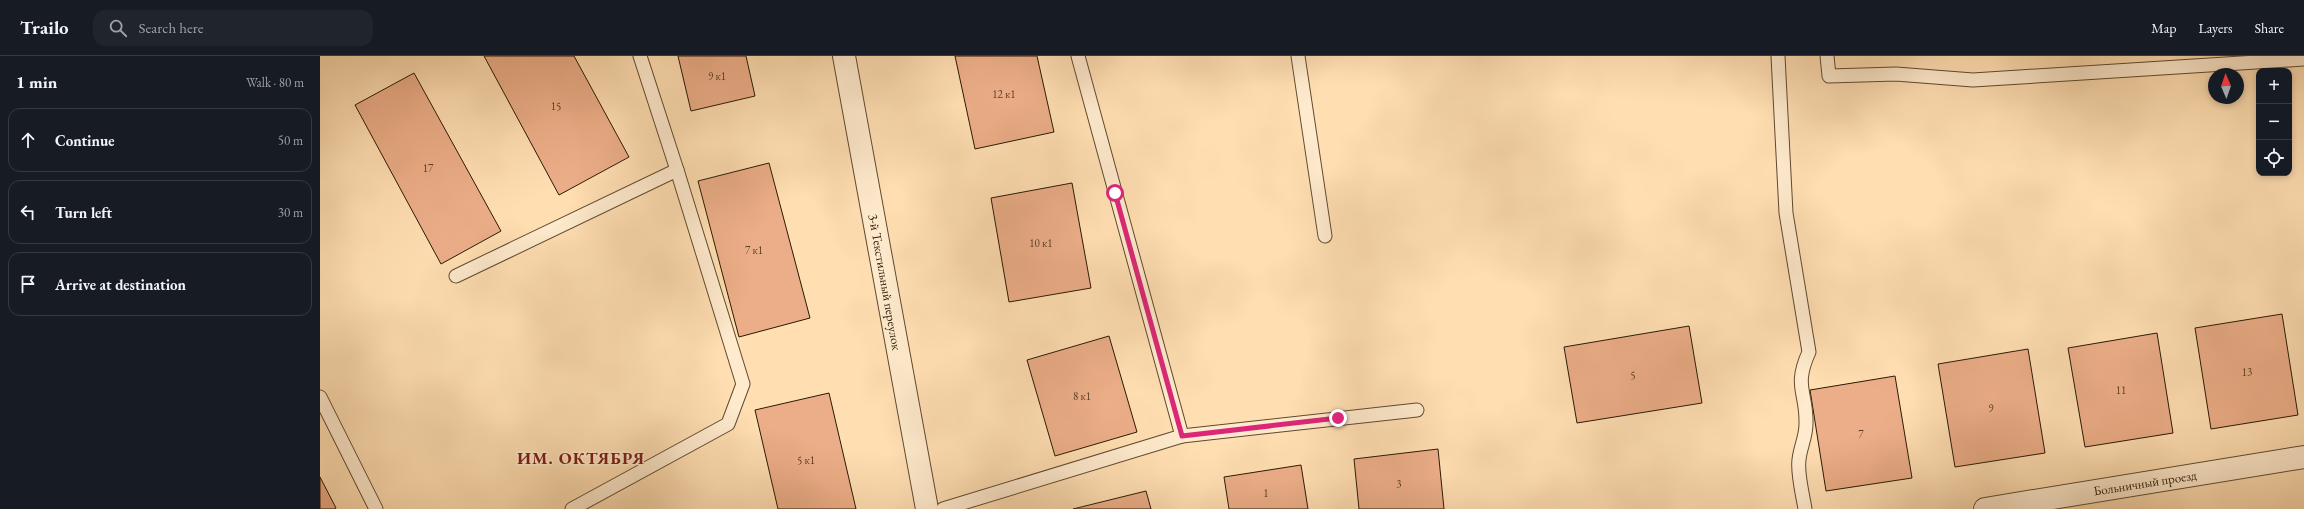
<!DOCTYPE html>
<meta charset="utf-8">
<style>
:root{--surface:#171b24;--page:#20242c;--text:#f1f3f6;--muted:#9ea1a6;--line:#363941}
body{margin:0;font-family:"EB Garamond",serif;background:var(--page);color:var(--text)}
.controls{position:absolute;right:12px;top:12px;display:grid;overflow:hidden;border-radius:8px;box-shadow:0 2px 6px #0003}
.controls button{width:36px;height:36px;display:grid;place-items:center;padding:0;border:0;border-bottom:1px solid var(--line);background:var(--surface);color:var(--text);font:20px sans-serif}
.compass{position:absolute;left:1888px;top:12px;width:36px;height:36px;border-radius:50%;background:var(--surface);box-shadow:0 2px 6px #0003;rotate:358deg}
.stop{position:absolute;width:12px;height:12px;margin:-9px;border:3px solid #db2777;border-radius:50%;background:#fff}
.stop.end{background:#db2777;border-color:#fff;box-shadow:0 1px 4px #0008}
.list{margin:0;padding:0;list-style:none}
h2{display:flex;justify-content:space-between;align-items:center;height:52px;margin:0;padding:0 16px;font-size:17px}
h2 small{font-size:13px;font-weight:400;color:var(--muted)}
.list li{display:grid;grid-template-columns:26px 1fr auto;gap:12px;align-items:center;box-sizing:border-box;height:64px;margin:0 8px 8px;padding:0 8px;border:1px solid var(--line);border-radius:12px}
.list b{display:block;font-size:15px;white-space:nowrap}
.list em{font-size:13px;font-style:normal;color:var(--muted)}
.icon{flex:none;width:22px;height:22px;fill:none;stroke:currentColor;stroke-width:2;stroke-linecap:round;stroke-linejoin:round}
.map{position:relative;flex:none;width:1984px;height:453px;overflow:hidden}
header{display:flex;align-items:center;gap:24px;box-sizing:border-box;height:56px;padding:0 20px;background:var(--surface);border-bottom:1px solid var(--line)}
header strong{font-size:19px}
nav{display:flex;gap:22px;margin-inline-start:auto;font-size:14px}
.search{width:280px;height:36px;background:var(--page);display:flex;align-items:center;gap:10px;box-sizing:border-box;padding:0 14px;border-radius:12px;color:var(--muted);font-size:15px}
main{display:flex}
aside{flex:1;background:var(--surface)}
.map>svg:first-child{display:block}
.building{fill:#ecae88;stroke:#2a1905}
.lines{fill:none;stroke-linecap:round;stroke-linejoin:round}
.service-casing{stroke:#5f4a30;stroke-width:15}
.minor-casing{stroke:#5f4a30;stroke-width:24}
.service{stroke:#ffeacd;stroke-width:13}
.minor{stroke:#ffeacd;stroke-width:22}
.route{stroke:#db2777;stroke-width:5}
.labels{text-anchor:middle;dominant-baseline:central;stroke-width:3;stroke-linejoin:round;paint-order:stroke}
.number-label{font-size:11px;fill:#5a3e26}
.street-label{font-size:13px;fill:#2a1905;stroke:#ffeacd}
.district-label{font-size:17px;font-weight:bold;letter-spacing:1px;fill:#7a1f14;stroke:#ffeacd}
</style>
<header>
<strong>Trailo</strong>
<div class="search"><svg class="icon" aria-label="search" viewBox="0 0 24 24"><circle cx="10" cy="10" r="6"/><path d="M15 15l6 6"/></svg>Search here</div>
<nav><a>Map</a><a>Layers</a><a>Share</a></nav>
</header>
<main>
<aside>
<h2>1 min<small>Walk · 80 m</small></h2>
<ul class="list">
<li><svg class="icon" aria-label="ahead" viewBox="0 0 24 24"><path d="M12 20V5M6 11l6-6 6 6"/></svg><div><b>Continue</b></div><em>50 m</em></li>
<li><svg class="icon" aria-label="left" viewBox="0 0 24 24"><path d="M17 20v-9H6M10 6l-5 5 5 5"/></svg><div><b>Turn left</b></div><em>30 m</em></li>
<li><svg class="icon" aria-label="arrive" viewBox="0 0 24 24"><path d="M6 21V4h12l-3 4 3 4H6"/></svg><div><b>Arrive at destination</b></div></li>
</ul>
</aside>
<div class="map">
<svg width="1984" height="453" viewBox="0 0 1984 453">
<rect width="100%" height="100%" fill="#ffdeb2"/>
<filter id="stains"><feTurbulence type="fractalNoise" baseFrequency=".005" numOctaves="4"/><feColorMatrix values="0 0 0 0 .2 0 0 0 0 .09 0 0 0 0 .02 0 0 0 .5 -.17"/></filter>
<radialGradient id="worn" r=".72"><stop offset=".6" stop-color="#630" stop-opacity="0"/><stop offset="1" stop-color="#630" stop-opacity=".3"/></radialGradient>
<g class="building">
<polygon points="164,0 254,0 309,101 239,139"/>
<polygon points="358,0 426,0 435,40 371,55"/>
<polygon points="635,0 717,0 734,76 655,93"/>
<polygon points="94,17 181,175 121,208 35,49"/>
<polygon points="449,107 490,262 419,281 378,125"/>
<polygon points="752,127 771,232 689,246 671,142"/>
<polygon points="1962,258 1978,359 1891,373 1875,272"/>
<polygon points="1369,270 1382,347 1257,367 1244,291"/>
<polygon points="1837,277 1853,377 1765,391 1748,292"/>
<polygon points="789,280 817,376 735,400 707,304"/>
<polygon points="1708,293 1725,397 1635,411 1618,308"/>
<polygon points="1575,320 1592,422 1506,435 1490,334"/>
<polygon points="509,337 536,453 458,453 435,354"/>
<polygon points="1118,393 1124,453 1039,453 1034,403"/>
<polygon points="981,409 988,453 909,453 904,421"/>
<polygon points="0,421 16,452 14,453 0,453"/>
<polygon points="826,435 831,453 753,453"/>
</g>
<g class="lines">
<defs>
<g id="service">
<polyline points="320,0 357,114"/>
<polyline points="978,0 1005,180"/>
<path d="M1458,0L1466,157L1489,296C1473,331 1487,336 1486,368C1486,381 1480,392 1479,404C1477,417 1483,440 1485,453"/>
<polyline points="1507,0 1509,20 1576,18 1653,24 1984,3"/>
<polyline points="136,220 357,114 423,328 408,368 252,453"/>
<polyline points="0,341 56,453"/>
<polyline points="862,380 1097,354"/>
<polyline points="623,453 862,380 758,0"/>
</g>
<g id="minor">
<polyline points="524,0 607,453"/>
<polyline points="1665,453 1984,401"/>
</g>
</defs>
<use href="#service" class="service-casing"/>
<use href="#minor" class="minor-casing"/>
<use href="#service" class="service"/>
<use href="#minor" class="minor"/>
</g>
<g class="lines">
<polyline class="route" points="795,137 862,380 1018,362"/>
</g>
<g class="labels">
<g class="number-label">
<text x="397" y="20">9 к1</text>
<text x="684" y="38">12 к1</text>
<text x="236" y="50">15</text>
<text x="108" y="112">17</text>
<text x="721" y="187">10 к1</text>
<text x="434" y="194">7 к1</text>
<text x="1927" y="316">13</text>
<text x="1313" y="319">5</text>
<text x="1801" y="334">11</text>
<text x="762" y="340">8 к1</text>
<text x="1671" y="352">9</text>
<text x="1541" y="378">7</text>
<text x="486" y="404">5 к1</text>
<text x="1079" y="428">3</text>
<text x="946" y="437">1</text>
</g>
<g class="street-label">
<text transform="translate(565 226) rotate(80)">3-й Текстильный переулок</text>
<text transform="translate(1825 427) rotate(-9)">Больничный проезд</text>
</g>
<g class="district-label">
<text x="261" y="402">ИМ. ОКТЯБРЯ</text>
</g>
</g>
<rect width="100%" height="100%" filter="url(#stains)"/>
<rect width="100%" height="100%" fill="url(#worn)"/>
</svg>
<div class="controls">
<button>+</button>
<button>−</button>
<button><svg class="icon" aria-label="locate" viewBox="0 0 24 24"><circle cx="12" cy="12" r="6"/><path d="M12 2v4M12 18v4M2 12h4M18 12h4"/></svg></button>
</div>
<svg class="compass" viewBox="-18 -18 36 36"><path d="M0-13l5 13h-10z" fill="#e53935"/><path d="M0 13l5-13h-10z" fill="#9ea1a6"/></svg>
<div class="stop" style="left:795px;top:137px"></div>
<div class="stop end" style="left:1018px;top:362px"></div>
</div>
</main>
